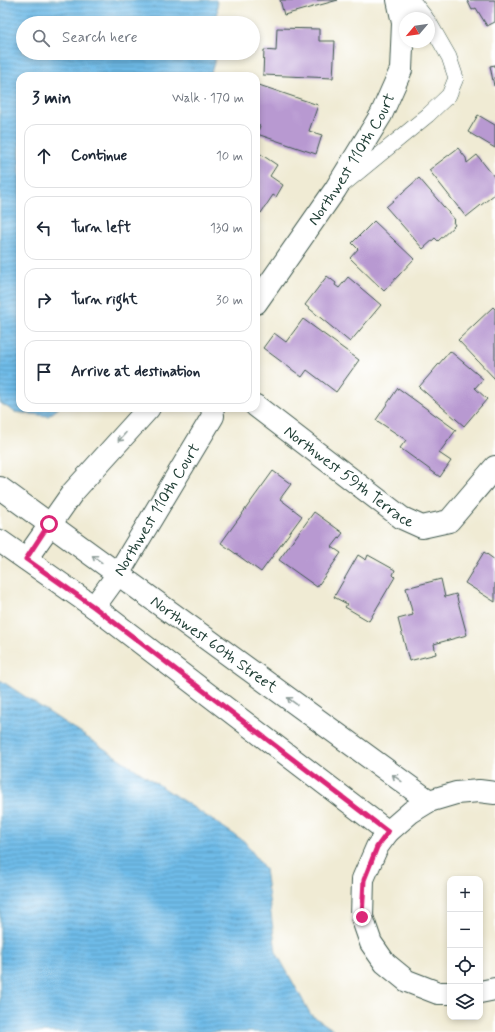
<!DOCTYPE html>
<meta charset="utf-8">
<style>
:root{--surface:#fff;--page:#f2f2f3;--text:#1f2937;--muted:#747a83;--line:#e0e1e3}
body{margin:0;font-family:Mynerve,sans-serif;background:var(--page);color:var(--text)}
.controls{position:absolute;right:12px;bottom:12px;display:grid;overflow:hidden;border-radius:8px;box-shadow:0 2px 6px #0003}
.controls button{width:36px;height:36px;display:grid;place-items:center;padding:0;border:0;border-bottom:1px solid var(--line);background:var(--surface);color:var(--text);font:20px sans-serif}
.compass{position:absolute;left:399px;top:12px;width:36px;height:36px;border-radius:50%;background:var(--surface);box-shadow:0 2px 6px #0003;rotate:241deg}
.stop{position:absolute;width:12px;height:12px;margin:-9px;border:3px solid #db2777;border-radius:50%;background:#fff}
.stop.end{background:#db2777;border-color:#fff;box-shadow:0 1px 4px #0008}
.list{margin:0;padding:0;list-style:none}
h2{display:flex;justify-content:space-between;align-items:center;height:52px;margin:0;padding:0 16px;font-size:17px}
h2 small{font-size:13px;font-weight:400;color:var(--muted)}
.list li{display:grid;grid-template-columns:26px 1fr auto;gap:12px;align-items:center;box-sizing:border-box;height:64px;margin:0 8px 8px;padding:0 8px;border:1px solid var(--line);border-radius:12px}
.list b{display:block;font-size:15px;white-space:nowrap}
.list em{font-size:13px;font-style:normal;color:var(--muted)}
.icon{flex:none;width:22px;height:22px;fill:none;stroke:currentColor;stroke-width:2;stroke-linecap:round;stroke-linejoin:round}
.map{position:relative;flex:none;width:495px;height:1032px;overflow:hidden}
.search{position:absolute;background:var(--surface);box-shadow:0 2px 6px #0003;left:16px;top:16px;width:244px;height:44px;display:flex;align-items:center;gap:10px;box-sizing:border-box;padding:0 14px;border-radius:22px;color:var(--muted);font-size:15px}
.panel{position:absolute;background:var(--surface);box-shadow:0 2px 6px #0003;left:16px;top:72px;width:244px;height:340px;border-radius:12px}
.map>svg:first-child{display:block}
.water{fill:url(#water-rules);stroke:#467c8e}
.building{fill:#b899d1}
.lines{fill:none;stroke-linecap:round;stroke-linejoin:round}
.service-casing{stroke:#3e574c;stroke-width:16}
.minor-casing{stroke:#3e574c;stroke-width:24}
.service{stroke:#fff;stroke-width:15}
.minor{stroke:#fff;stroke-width:22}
.oneway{stroke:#8f9e9a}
.route{stroke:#db2777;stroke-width:5}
.labels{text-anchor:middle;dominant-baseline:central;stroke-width:3.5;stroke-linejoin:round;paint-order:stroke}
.street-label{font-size:16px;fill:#1f3d34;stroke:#fff}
</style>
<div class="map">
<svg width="495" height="1032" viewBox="0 0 495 1032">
<defs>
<pattern id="water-rules" width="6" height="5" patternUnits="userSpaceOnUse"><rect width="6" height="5" fill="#6ebbe8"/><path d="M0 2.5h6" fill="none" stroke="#5a99bd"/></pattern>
</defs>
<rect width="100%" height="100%" fill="#fff"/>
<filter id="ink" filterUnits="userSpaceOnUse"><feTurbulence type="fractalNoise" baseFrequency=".025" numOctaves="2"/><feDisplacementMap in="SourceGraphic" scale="8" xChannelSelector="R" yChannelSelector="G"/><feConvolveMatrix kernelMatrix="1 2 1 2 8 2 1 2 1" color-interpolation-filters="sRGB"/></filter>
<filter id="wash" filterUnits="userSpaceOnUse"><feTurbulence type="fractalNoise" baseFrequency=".012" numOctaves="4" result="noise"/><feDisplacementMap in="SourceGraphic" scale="16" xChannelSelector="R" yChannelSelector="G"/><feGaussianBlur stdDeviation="0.9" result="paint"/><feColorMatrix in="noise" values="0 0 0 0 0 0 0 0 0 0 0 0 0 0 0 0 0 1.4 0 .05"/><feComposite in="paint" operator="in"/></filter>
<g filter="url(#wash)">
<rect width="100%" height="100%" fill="#f0ebd4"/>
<g class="water">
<polygon points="0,0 216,0 217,3 218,23 23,23 23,53 217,53 210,76 20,76 20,408 59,408 48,416 15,412 0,403"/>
<polygon points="0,680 244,841 265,869 276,952 311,1015 337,1032 0,1032"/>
</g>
<g id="blocks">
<g class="building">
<polygon points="280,0 338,0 284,15"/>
<polygon points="467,0 495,0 495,22 487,26 476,8 472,10"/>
<polygon points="277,28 319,29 319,41 335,41 333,78 263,75 264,50 276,51"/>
<polygon points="495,65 495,86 494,86 490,66"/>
<polygon points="256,84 318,105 309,131 322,135 316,154 257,134 260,126 256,124"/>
<polygon points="478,115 495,125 495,148 468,132"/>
<polygon points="458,148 466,158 467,163 477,155 495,178 495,194 466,217 429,170"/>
<polygon points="256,151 277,165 270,176 283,185 276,197 273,195 261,213 256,210"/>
<polygon points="419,178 455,220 453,222 455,225 438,241 435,238 423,249 386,207"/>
<polygon points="374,221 414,259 384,291 350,258 358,249 352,243"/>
<polygon points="327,276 336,283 335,285 339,288 348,277 381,305 350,342 305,305"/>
<polygon points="493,307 495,309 495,379 458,340"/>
<polygon points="303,319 359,360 336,392 307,370 302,377 263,348 274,333 286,342"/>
<polygon points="450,351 483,379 475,388 487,399 464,426 419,387"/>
<polygon points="398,388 456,430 439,453 451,461 440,477 400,448 406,440 376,420"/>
<polygon points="273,471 291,484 280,499 302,516 261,572 221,543"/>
<polygon points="314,512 343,533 332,547 341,553 317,587 279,560"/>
<polygon points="484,552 495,560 495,602 465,583"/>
<polygon points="358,555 366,560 368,555 395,570 393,575 395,577 369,621 345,607 347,604 334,597"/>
<polygon points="441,579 445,597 456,594 467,635 434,644 436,654 409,661 398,619 413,615 406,588"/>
</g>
</g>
</g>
<g filter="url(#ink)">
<use href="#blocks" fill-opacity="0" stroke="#3e574c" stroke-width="1"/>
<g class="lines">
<defs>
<g id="service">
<polyline points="412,0 426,18"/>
<polyline points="344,184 428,115 449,95 456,78 449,57 429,22"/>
</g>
<g id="minor">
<path id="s1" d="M256,303L335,190L381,115L401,70L403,23L398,0"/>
<path id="s2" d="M256,406L402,518L422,527L449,521L495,467"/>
<path id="s3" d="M0,488L429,801"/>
<polyline points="0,541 94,607 388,832"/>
<polyline points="26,559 73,492 149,408"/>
<path id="s4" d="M94,607L118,574L213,416L212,408"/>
<polyline points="480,992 495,989"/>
<polyline points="450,993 438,993 407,981 385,963 371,943 362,917 363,879 377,847 388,832 411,812 429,801 456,793 479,791 495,793"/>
</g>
</defs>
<use href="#service" class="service-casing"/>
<use href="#minor" class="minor-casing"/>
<use href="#service" class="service"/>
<use href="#minor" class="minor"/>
</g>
<defs><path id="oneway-shaft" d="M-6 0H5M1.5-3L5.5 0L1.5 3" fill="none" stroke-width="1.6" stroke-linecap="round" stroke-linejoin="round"/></defs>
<g class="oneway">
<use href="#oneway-shaft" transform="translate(122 437) rotate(132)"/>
<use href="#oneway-shaft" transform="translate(97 559) rotate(-144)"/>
<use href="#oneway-shaft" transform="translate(292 701) rotate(-144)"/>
<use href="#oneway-shaft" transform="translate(397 778) rotate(-144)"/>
</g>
</g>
<g class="lines" filter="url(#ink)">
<polyline class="route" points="49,524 26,559 94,607 388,832 377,847 364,880 362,917"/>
</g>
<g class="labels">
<g class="street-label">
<text stroke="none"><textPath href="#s1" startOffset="173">Northwest 110th Court</textPath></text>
<text stroke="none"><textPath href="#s2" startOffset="117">Northwest 59th Terrace</textPath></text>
<text stroke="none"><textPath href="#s4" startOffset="116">Northwest 110th Court</textPath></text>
<text stroke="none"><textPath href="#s3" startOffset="265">Northwest 60th Street</textPath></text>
</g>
</g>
</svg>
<div class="controls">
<button>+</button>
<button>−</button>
<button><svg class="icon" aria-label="locate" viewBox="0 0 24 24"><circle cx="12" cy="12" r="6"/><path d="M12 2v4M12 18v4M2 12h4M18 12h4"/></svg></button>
<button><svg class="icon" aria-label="layers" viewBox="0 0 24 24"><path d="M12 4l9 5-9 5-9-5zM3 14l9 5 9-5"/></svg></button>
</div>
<svg class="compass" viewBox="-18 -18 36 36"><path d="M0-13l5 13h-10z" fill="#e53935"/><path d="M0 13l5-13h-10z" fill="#747a83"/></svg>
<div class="stop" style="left:49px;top:524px"></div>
<div class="stop end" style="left:362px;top:917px"></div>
<div class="search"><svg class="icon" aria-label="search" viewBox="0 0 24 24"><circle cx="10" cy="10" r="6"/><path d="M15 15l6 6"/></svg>Search here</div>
<section class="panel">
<h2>3 min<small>Walk · 170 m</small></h2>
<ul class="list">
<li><svg class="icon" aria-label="ahead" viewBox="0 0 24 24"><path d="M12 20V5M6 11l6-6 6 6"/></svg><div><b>Continue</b></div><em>10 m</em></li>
<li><svg class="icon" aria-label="left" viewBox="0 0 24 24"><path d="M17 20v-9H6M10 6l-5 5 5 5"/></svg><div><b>Turn left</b></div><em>130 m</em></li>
<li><svg class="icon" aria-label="right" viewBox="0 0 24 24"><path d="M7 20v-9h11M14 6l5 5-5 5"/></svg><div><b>Turn right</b></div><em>30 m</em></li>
<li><svg class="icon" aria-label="arrive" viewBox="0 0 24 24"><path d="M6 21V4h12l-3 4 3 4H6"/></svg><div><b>Arrive at destination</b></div></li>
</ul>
</section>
</div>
